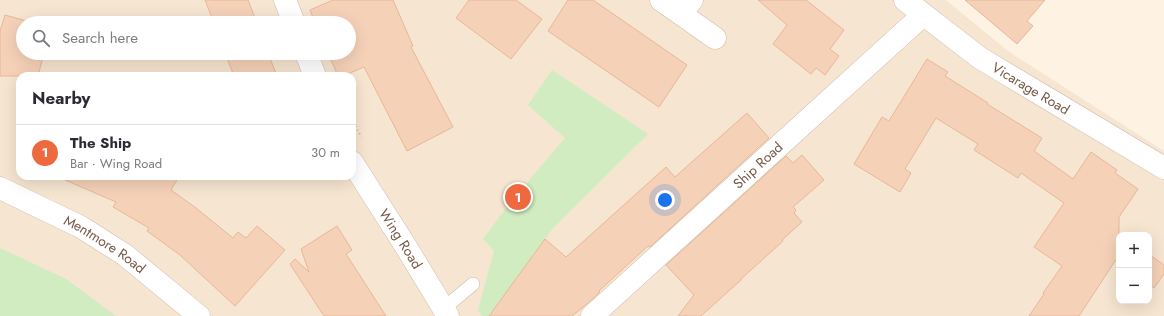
<!DOCTYPE html>
<meta charset="utf-8">
<style>
:root{--surface:#fff;--page:#f7f7f7;--text:#2b2b33;--muted:#7c7c81;--line:#e1e1e2;--accent:#ef6940}
body{margin:0;font-family:Jost,sans-serif;background:var(--page);color:var(--text)}
.controls{position:absolute;right:12px;bottom:12px;display:grid;overflow:hidden;border-radius:8px;box-shadow:0 4px 16px #0002}
.controls button{width:36px;height:36px;display:grid;place-items:center;padding:0;border:0;border-bottom:1px solid var(--line);background:var(--surface);color:var(--text);font:20px sans-serif}
.you{position:absolute;left:665px;top:200px;width:14px;height:14px;margin:-10px;border:3px solid #fff;border-radius:50%;background:#1a73e8;box-shadow:0 0 0 6px #1a73e833}
.badge{display:grid;place-items:center;width:26px;height:26px;border-radius:50%;background:var(--accent);color:#fff;font-size:13px;font-weight:700}
.pin{position:absolute;translate:-50% -50%;border:2px solid #fff;box-shadow:0 1px 4px #0006}
.list{margin:0;padding:0;list-style:none}
h2{display:flex;justify-content:space-between;align-items:center;height:52px;margin:0;padding:0 16px;font-size:17px}
h2 small{font-size:13px;font-weight:400;color:var(--muted)}
.list li{display:grid;grid-template-columns:26px 1fr auto;gap:12px;align-items:center;box-sizing:border-box;height:56px;padding:0 16px;border-top:1px solid var(--line)}
.list b{display:block;font-size:15px;white-space:nowrap}
.list p{margin:0;font-size:13px;white-space:nowrap;color:var(--muted)}
.list em{font-size:13px;font-style:normal;color:var(--muted)}
.icon{flex:none;width:22px;height:22px;fill:none;stroke:currentColor;stroke-width:2;stroke-linecap:round;stroke-linejoin:round}
.map{position:relative;flex:none;width:1164px;height:316px;overflow:hidden}
.search{position:absolute;background:var(--surface);box-shadow:0 4px 16px #0002;left:16px;top:16px;width:340px;height:44px;display:flex;align-items:center;gap:10px;box-sizing:border-box;padding:0 14px;border-radius:22px;color:var(--muted);font-size:15px}
.panel{position:absolute;background:var(--surface);box-shadow:0 4px 16px #0002;left:16px;top:72px;width:340px;height:108px;border-radius:12px}
.map>svg:first-child{display:block}
.residential{fill:#f6e5d0;fill-rule:evenodd}
.green{fill:#d1ecc0}
.building{fill:#f5d1b8;stroke:#e8b798}
.lines{fill:none;stroke-linecap:round;stroke-linejoin:round}
.lane-casing{stroke:#d1bdab;stroke-width:14}
.street-casing{stroke:#d1bdab;stroke-width:23}
.secondary-casing{stroke:#d5bda8;stroke-width:23}
.path{stroke:#dab49b;stroke-width:2.5;stroke-dasharray:1 3;stroke-linecap:butt}
.lane{stroke:#fff;stroke-width:13}
.street{stroke:#fff;stroke-width:22}
.secondary{stroke:#fff;stroke-width:22}
.labels{text-anchor:middle;dominant-baseline:central;stroke-width:3;stroke-linejoin:round;paint-order:stroke}
.street-label{font-size:14px;fill:#775947;stroke:#fff7ea}
</style>
<div class="map">
<svg width="1164" height="316" viewBox="0 0 1164 316">
<rect width="100%" height="100%" fill="#fef3e2"/>
<path class="residential" d="M0,0H946L1008,51L1164,151V316H0ZM23,23H349V53H23ZM20,76H352V176H20ZM1119,235H1149V301H1119Z"/>
<g class="green">
<polygon points="552,70 648,134 553,228 489,316 482,316 478,310 494,251 483,239 509,204 565,138 528,105"/>
<polygon points="0,248 66,279 116,316 0,316"/>
</g>
<g class="building">
<polygon points="205,0 248,0 257,23 214,23"/>
<polygon points="333,0 393,0 413,46 411,47 453,127 407,151 364,67 343,76 338,76 328,53 349,53 349,23 315,23 310,10"/>
<polygon points="469,0 516,0 542,19 511,59 456,18"/>
<polygon points="568,0 593,0 687,65 659,107 548,31"/>
<polygon points="758,0 806,0 844,30 830,49 839,56 825,75 816,68 811,74 773,44 787,25"/>
<polygon points="965,0 1045,0 1027,21 1033,26 1017,44"/>
<polygon points="5,15 34,23 23,23 23,53 44,53 38,76 0,76 0,31"/>
<polygon points="225,53 268,53 277,76 234,76"/>
<polygon points="927,59 948,72 945,76 988,103 987,104 1042,138 1034,151 1073,179 1091,152 1117,170 1115,173 1138,189 1119,217 1119,255 1079,316 1029,316 1044,294 1043,293 1062,266 1034,247 1064,203 1021,173 1018,178 974,150 978,144 936,118 905,169 911,173 900,192 854,164 882,117 889,121"/>
<polygon points="747,113 769,138 650,247 648,246 599,291 600,292 588,303 572,316 489,316 545,239 566,257 666,167 675,177"/>
<polygon points="802,155 824,180 793,207 796,210 794,213 802,222 782,240 783,241 741,279 741,280 701,316 678,316 694,295 666,265 786,156 793,163"/>
<polygon points="56,176 179,176 171,190 196,208 233,238 238,232 246,238 257,226 285,250 235,306 180,255 147,231 149,228 113,207 116,202"/>
<polygon points="337,226 352,250 346,254 386,316 324,316 290,264 295,259 309,272 301,249"/>
<polygon points="1150,255 1164,265 1164,274 1154,288 1149,284"/>
</g>
<g class="lines">
<defs>
<polyline id="lane" points="443,309 473,284"/>
<g id="street">
<polyline points="661,0 681,14 692,0"/>
<path id="s1" d="M905,0L980,58L1164,168"/>
<polyline points="681,14 715,38"/>
<path id="s2" d="M0,188L81,227L125,255L199,316"/>
<path id="s3" d="M592,316L923,15"/>
</g>
<g id="secondary">
<polyline points="285,0 294,23"/>
<polyline points="306,53 315,76"/>
<path id="s4" d="M352,162L408,250L448,316"/>
</g>
</defs>
<use href="#lane" class="lane-casing"/>
<use href="#street" class="street-casing"/>
<use href="#secondary" class="secondary-casing"/>
<polyline class="path" points="352,119 361,137"/>
<use href="#lane" class="lane"/>
<use href="#street" class="street"/>
<use href="#secondary" class="secondary"/>
</g>
<g class="labels">
<g class="street-label">
<text stroke="none"><textPath href="#s1" startOffset="154">Vicarage Road</textPath></text>
<text stroke="none"><textPath href="#s3" startOffset="224">Ship Road</textPath></text>
<text stroke="none"><textPath href="#s4" startOffset="91">Wing Road</textPath></text>
<text stroke="none"><textPath href="#s2" startOffset="119">Mentmore Road</textPath></text>
</g>
</g>
</svg>
<div class="controls">
<button>+</button>
<button>−</button>
</div>
<div class="you"></div>
<div class="pin badge" style="left:518px;top:197px">1</div>
<div class="search"><svg class="icon" aria-label="search" viewBox="0 0 24 24"><circle cx="10" cy="10" r="6"/><path d="M15 15l6 6"/></svg>Search here</div>
<section class="panel">
<h2>Nearby<small></small></h2>
<ul class="list">
<li><span class="badge">1</span><div><b>The Ship</b><p>Bar · Wing Road</p></div><em>30 m</em></li>
</ul>
</section>
</div>
